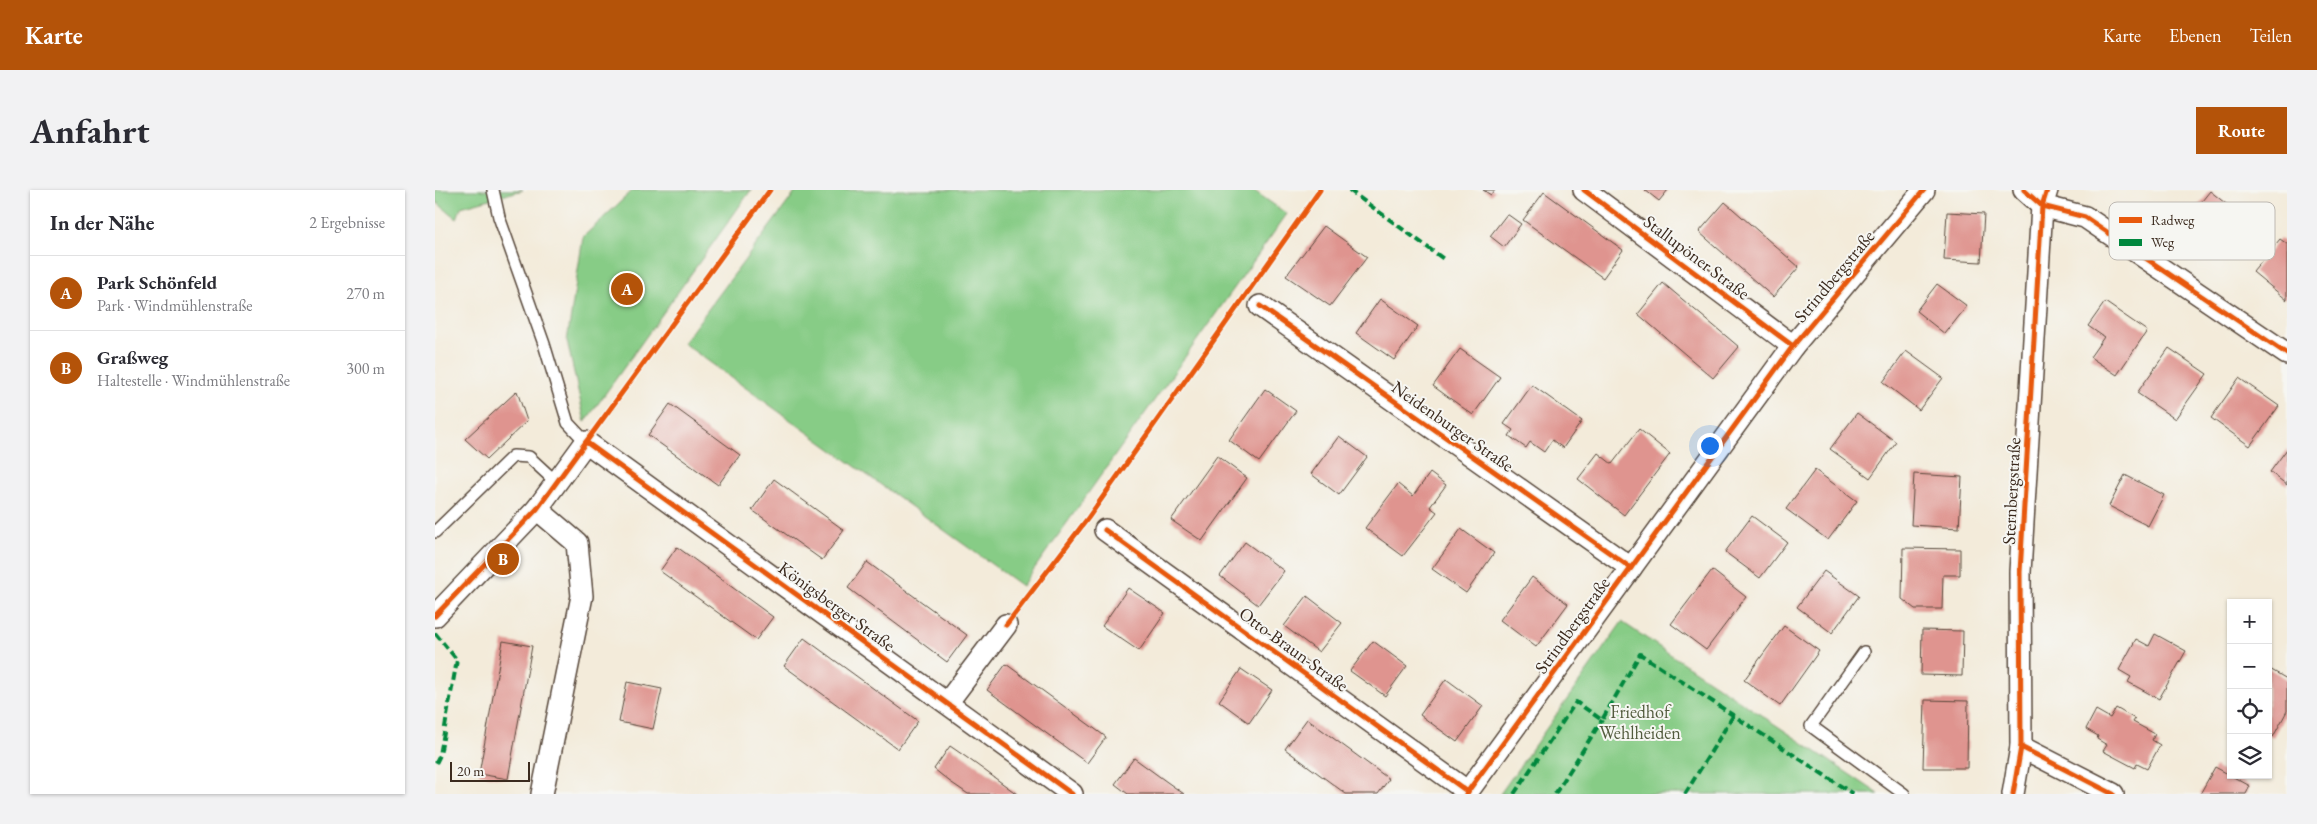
<!DOCTYPE html>
<html lang="de">
<meta charset="utf-8">
<style>
:root{--surface:#fff;--page:#f2f2f3;--text:#2b2b33;--muted:#7c7c81;--line:#e1e1e2;--accent:#b45309}
body{margin:0;font-family:"EB Garamond",serif;background:var(--page);color:var(--text)}
.controls{position:absolute;right:15px;bottom:15px;display:grid;overflow:hidden;border-radius:0px;box-shadow:0 1px 4px #0004}
.controls button{width:45px;height:45px;display:grid;place-items:center;padding:0;border:0;border-bottom:1px solid var(--line);background:var(--surface);color:var(--text);font:25px sans-serif}
.scale{position:absolute;left:15px;bottom:12px;width:80px;box-sizing:border-box;padding-left:5px;border:2px solid #3b2a1e;border-top:0;font-size:14px;line-height:18px;white-space:nowrap;color:#3b2a1e;-webkit-text-stroke:4px #f6f6f2;paint-order:stroke}
.you{position:absolute;left:1274px;top:255px;width:18px;height:18px;margin:-12px;border:4px solid #fff;border-radius:50%;background:#1a73e8;box-shadow:0 0 0 8px #1a73e833}
.badge{display:grid;place-items:center;width:32px;height:32px;border-radius:50%;background:var(--accent);color:#fff;font-size:16px;font-weight:700}
.pin{position:absolute;translate:-50% -50%;border:2px solid #fff;box-shadow:0 1px 5px #0006}
.list{margin:0;padding:0;list-style:none}
h2{display:flex;justify-content:space-between;align-items:center;height:65px;margin:0;padding:0 20px;font-size:21px}
h2 small{font-size:16px;font-weight:400;color:var(--muted)}
.list li{display:grid;grid-template-columns:32px 1fr auto;gap:15px;align-items:center;box-sizing:border-box;height:75px;padding:0 20px;border-top:1px solid var(--line)}
.list b{display:block;font-size:19px;white-space:nowrap}
.list p{margin:0;font-size:16px;white-space:nowrap;color:var(--muted)}
.list em{font-size:16px;font-style:normal;color:var(--muted)}
.icon{flex:none;width:28px;height:28px;fill:none;stroke:currentColor;stroke-width:2;stroke-linecap:round;stroke-linejoin:round}
.map{position:relative;flex:none;width:1852px;height:604px;overflow:hidden;border-radius:0px}
header{display:flex;align-items:center;gap:30px;box-sizing:border-box;height:70px;padding:0 25px;background:var(--accent);color:#fff}
header strong{font-size:24px}
nav{display:flex;gap:28px;margin-inline-start:auto;font-size:18px}
.intro{display:flex;align-items:center;justify-content:space-between;box-sizing:border-box;height:120px;padding:0 30px}
h1{margin:0;font-size:35px}
.button{padding:12px 22px;border-radius:0px;background:var(--accent);color:#fff;font-size:18px;font-weight:700}
main{display:flex;gap:30px;padding:0 30px}
aside{flex:1;background:var(--surface);border-radius:0px;box-shadow:0 1px 4px #0004}
.map>svg:first-child{display:block}
.green{fill:#87cc86;stroke:#617b52}
.building{fill:#df948f}
.lines{fill:none;stroke-linecap:round;stroke-linejoin:round}
.service-casing{stroke:#57473a;stroke-width:14}
.minor-casing{stroke:#57473a;stroke-width:24}
.service{stroke:#fff;stroke-width:11}
.minor{stroke:#fff;stroke-width:21}
.quiet{stroke:#00873e;stroke-width:4;stroke-dasharray:8 4;stroke-linecap:butt}
.cycleway-casing{stroke:#f6f6f2;stroke-width:8}
.cycleway{stroke:#e8590c;stroke-width:5}
.labels{text-anchor:middle;dominant-baseline:central;stroke-width:4;stroke-linejoin:round;paint-order:stroke}
.street-label{font-size:18px;fill:#3b2a1e;stroke:#f6f6f2}
.park-label{font-size:18px;fill:#525b3d;stroke:#f6f6f2}
.key{fill:#f6f6f2;stroke:#beb9b2;stroke-width:1}
.key-label{font-size:14px;fill:#3b2a1e}
</style>
<header>
<strong>Karte</strong>
<nav><a>Karte</a><a>Ebenen</a><a>Teilen</a></nav>
</header>
<div class="intro"><h1>Anfahrt</h1><a class="button">Route</a></div>
<main>
<aside>
<h2>In der Nähe<small>2 Ergebnisse</small></h2>
<ul class="list">
<li><span class="badge">A</span><div><b>Park Schönfeld</b><p>Park · Windmühlenstraße</p></div><em>270 m</em></li>
<li><span class="badge">B</span><div><b>Graßweg</b><p>Haltestelle · Windmühlenstraße</p></div><em>300 m</em></li>
</ul>
</aside>
<div class="map">
<svg width="1852" height="604" viewBox="0 0 1852 604">
<rect width="100%" height="100%" fill="#f6f6f2"/>
<filter id="ink" filterUnits="userSpaceOnUse"><feTurbulence type="fractalNoise" baseFrequency=".02" numOctaves="2"/><feDisplacementMap in="SourceGraphic" scale="10" xChannelSelector="R" yChannelSelector="G"/><feConvolveMatrix kernelMatrix="1 2 1 2 8 2 1 2 1" color-interpolation-filters="sRGB"/></filter>
<filter id="wash" filterUnits="userSpaceOnUse"><feTurbulence type="fractalNoise" baseFrequency=".0096" numOctaves="4" result="noise"/><feDisplacementMap in="SourceGraphic" scale="20" xChannelSelector="R" yChannelSelector="G"/><feGaussianBlur stdDeviation="1.12" result="paint"/><feColorMatrix in="noise" values="0 0 0 0 0 0 0 0 0 0 0 0 0 0 0 0 0 1.4 0 .05"/><feComposite in="paint" operator="in"/></filter>
<g filter="url(#wash)">
<rect width="100%" height="100%" fill="#f3ebda"/>
<g class="green">
<polygon points="0,0 88,0 26,17 22,29 0,11"/>
<polygon points="198,0 316,0 150,232 132,151 148,47"/>
<polygon points="362,0 818,0 852,24 587,396 248,153"/>
<polygon points="1187,432 1444,604 1065,604"/>
</g>
<g id="blocks">
<g class="building">
<polygon points="1048,0 1060,0 1056,5"/>
<polygon points="1210,0 1233,0 1224,11"/>
<polygon points="1775,1 1805,25 1777,60 1747,36"/>
<polygon points="1109,2 1188,60 1168,88 1088,30"/>
<polygon points="1290,12 1364,77 1338,107 1264,42"/>
<polygon points="1512,22 1549,24 1546,72 1509,70"/>
<polygon points="1072,24 1086,34 1069,57 1055,46"/>
<polygon points="889,36 932,67 895,116 851,86"/>
<polygon points="1845,49 1852,54 1852,110 1818,82"/>
<polygon points="1228,93 1304,157 1278,188 1203,124"/>
<polygon points="1502,94 1532,116 1510,144 1481,121"/>
<polygon points="945,109 983,136 959,170 921,143"/>
<polygon points="1670,112 1712,141 1682,185 1655,167 1669,147 1653,136"/>
<polygon points="1734,158 1772,184 1740,229 1702,203"/>
<polygon points="1025,159 1065,187 1038,225 998,196"/>
<polygon points="1471,161 1508,188 1484,220 1448,192"/>
<polygon points="1804,188 1844,216 1815,256 1776,228"/>
<polygon points="1097,195 1147,231 1128,258 1117,250 1109,262 1095,252 1091,258 1074,246 1078,240 1069,234"/>
<polygon points="830,199 861,221 824,272 794,250"/>
<polygon points="82,201 92,231 52,269 30,249"/>
<polygon points="235,214 305,265 283,295 213,245"/>
<polygon points="1422,223 1461,252 1435,288 1395,259"/>
<polygon points="1204,239 1235,264 1189,325 1143,289 1163,263 1177,274"/>
<polygon points="904,246 932,267 904,305 876,284"/>
<polygon points="1852,259 1852,295 1835,282"/>
<polygon points="782,266 812,288 767,351 736,330"/>
<polygon points="1380,280 1422,311 1393,350 1351,319"/>
<polygon points="995,283 1011,295 995,317 1002,322 968,366 930,338 963,294 978,306"/>
<polygon points="1479,284 1527,287 1524,338 1476,335"/>
<polygon points="1690,285 1729,305 1713,336 1674,316"/>
<polygon points="339,289 409,340 387,370 317,320"/>
<polygon points="1317,326 1352,352 1325,388 1290,362"/>
<polygon points="1026,339 1059,363 1031,403 997,379"/>
<polygon points="810,352 849,381 823,415 785,386"/>
<polygon points="242,357 338,427 321,450 225,381"/>
<polygon points="1468,358 1525,359 1525,385 1508,385 1507,419 1480,419 1467,409"/>
<polygon points="432,372 532,445 512,472 413,398"/>
<polygon points="1277,380 1311,407 1271,460 1236,434"/>
<polygon points="1389,381 1424,406 1397,443 1362,417"/>
<polygon points="1097,387 1133,414 1101,457 1065,430"/>
<polygon points="693,398 730,423 704,461 667,436"/>
<polygon points="872,406 907,433 884,462 849,436"/>
<polygon points="1349,436 1384,461 1345,516 1309,490"/>
<polygon points="1487,440 1528,441 1527,486 1486,485"/>
<polygon points="1720,444 1751,461 1724,509 1693,492 1696,487 1684,480 1701,449 1714,456"/>
<polygon points="369,448 483,531 463,559 349,476"/>
<polygon points="68,451 97,456 73,589 44,584"/>
<polygon points="938,451 972,476 950,506 915,481"/>
<polygon points="571,474 671,547 652,573 552,500"/>
<polygon points="1833,478 1852,489 1852,521 1838,547 1833,544"/>
<polygon points="806,479 837,500 814,533 784,511"/>
<polygon points="1011,489 1048,516 1022,552 985,525"/>
<polygon points="192,492 227,499 218,539 184,532"/>
<polygon points="1490,510 1533,511 1532,578 1488,578"/>
<polygon points="1681,518 1700,529 1698,532 1720,544 1717,550 1725,555 1712,579 1702,574 1700,578 1668,561 1672,555 1662,549 1663,546 1651,539 1661,520 1675,528"/>
<polygon points="872,529 954,589 943,604 911,604 850,559"/>
<polygon points="515,556 531,567 582,604 533,604 514,591 499,579"/>
<polygon points="699,568 732,592 749,604 693,604 680,594"/>
<polygon points="1780,577 1815,596 1811,604 1765,604"/>
</g>
</g>
</g>
<g filter="url(#ink)">
<use href="#blocks" fill-opacity="0" stroke="#57473a" stroke-width="1"/>
<g class="lines">
<defs>
<g id="service">
<polyline points="58,0 64,27 109,154 133,233 151,252"/>
<polyline points="0,342 78,266 94,267 121,292"/>
<polyline points="1429,462 1376,536 1469,604"/>
</g>
<g id="minor">
<polyline points="1149,0 1358,156"/>
<polyline points="1589,0 1607,16 1650,27 1852,164"/>
<polyline points="825,116 1196,378"/>
<polyline points="102,319 142,353 147,406 107,604"/>
<polyline points="670,340 1033,602"/>
<polyline points="0,426 102,319 151,252 637,604"/>
<polyline points="512,513 571,435"/>
<polyline points="1586,557 1678,604"/>
<polyline points="1031,604 1358,156 1489,0"/>
<polyline points="1578,604 1586,557 1585,382 1607,16 1612,0"/>
</g>
</defs>
<use href="#service" class="service-casing"/>
<use href="#minor" class="minor-casing"/>
<use href="#service" class="service"/>
<use href="#minor" class="minor"/>
<g class="quiet">
<polyline points="914,0 1010,70"/>
<polyline points="0,443 22,470 5,565 0,575"/>
<polyline points="1079,604 1141,512 1167,530 1205,464 1418,604"/>
<polyline points="1120,604 1167,530"/>
<polyline points="1250,604 1298,526"/>
</g>
<defs>
<g id="cycleway">
<polyline points="1149,0 1358,156"/>
<polyline points="1589,0 1607,16 1650,27 1852,164"/>
<polyline points="825,116 1196,378"/>
<polyline points="151,252 637,604"/>
<polyline points="670,340 1033,602"/>
<polyline points="0,426 102,319 335,0"/>
<polyline points="571,435 653,328 885,0"/>
<polyline points="1586,557 1678,604"/>
<polyline points="1031,604 1358,156 1489,0"/>
<polyline points="1578,604 1586,557 1585,382 1607,16 1612,0"/>
</g>
</defs>
<use href="#cycleway" class="cycleway-casing"/>
<use href="#cycleway" class="cycleway"/>
</g>
</g>
<g class="labels">
<g class="street-label">
<text transform="translate(1262 67) rotate(37)">Stallupöner Straße</text>
<text transform="translate(1399 86) rotate(-50)">Strindbergstraße</text>
<text transform="translate(1018 236) rotate(35)">Neidenburger Straße</text>
<text transform="translate(1576 301) rotate(-87)">Sternbergstraße</text>
<text transform="translate(402 416) rotate(36)">Königsberger Straße</text>
<text transform="translate(1137 435) rotate(-54)">Strindbergstraße</text>
<text transform="translate(859 459) rotate(36)">Otto-Braun-Straße</text>
</g>
<g class="park-label">
<text x="1205" y="521">Friedhof<tspan x="1205" dy="21">Wehlheiden</tspan></text>
</g>
</g>
<rect x="1674" y="12" width="166" height="58" rx="8" class="key"/>
<rect x="1684" y="27" width="23" height="6" fill="#e8590c"/>
<rect x="1684" y="49" width="23" height="7" fill="#00873e"/>
<g class="key-label">
<text x="1716" y="35">Radweg</text>
<text x="1716" y="57">Weg</text>
</g>
</svg>
<div class="controls">
<button>+</button>
<button>−</button>
<button><svg class="icon" aria-label="locate" viewBox="0 0 24 24"><circle cx="12" cy="12" r="6"/><path d="M12 2v4M12 18v4M2 12h4M18 12h4"/></svg></button>
<button><svg class="icon" aria-label="layers" viewBox="0 0 24 24"><path d="M12 4l9 5-9 5-9-5zM3 14l9 5 9-5"/></svg></button>
</div>
<div class="scale">20 m</div>
<div class="you"></div>
<div class="pin badge" style="left:192px;top:99px">A</div>
<div class="pin badge" style="left:68px;top:369px">B</div>
</div>
</main>
